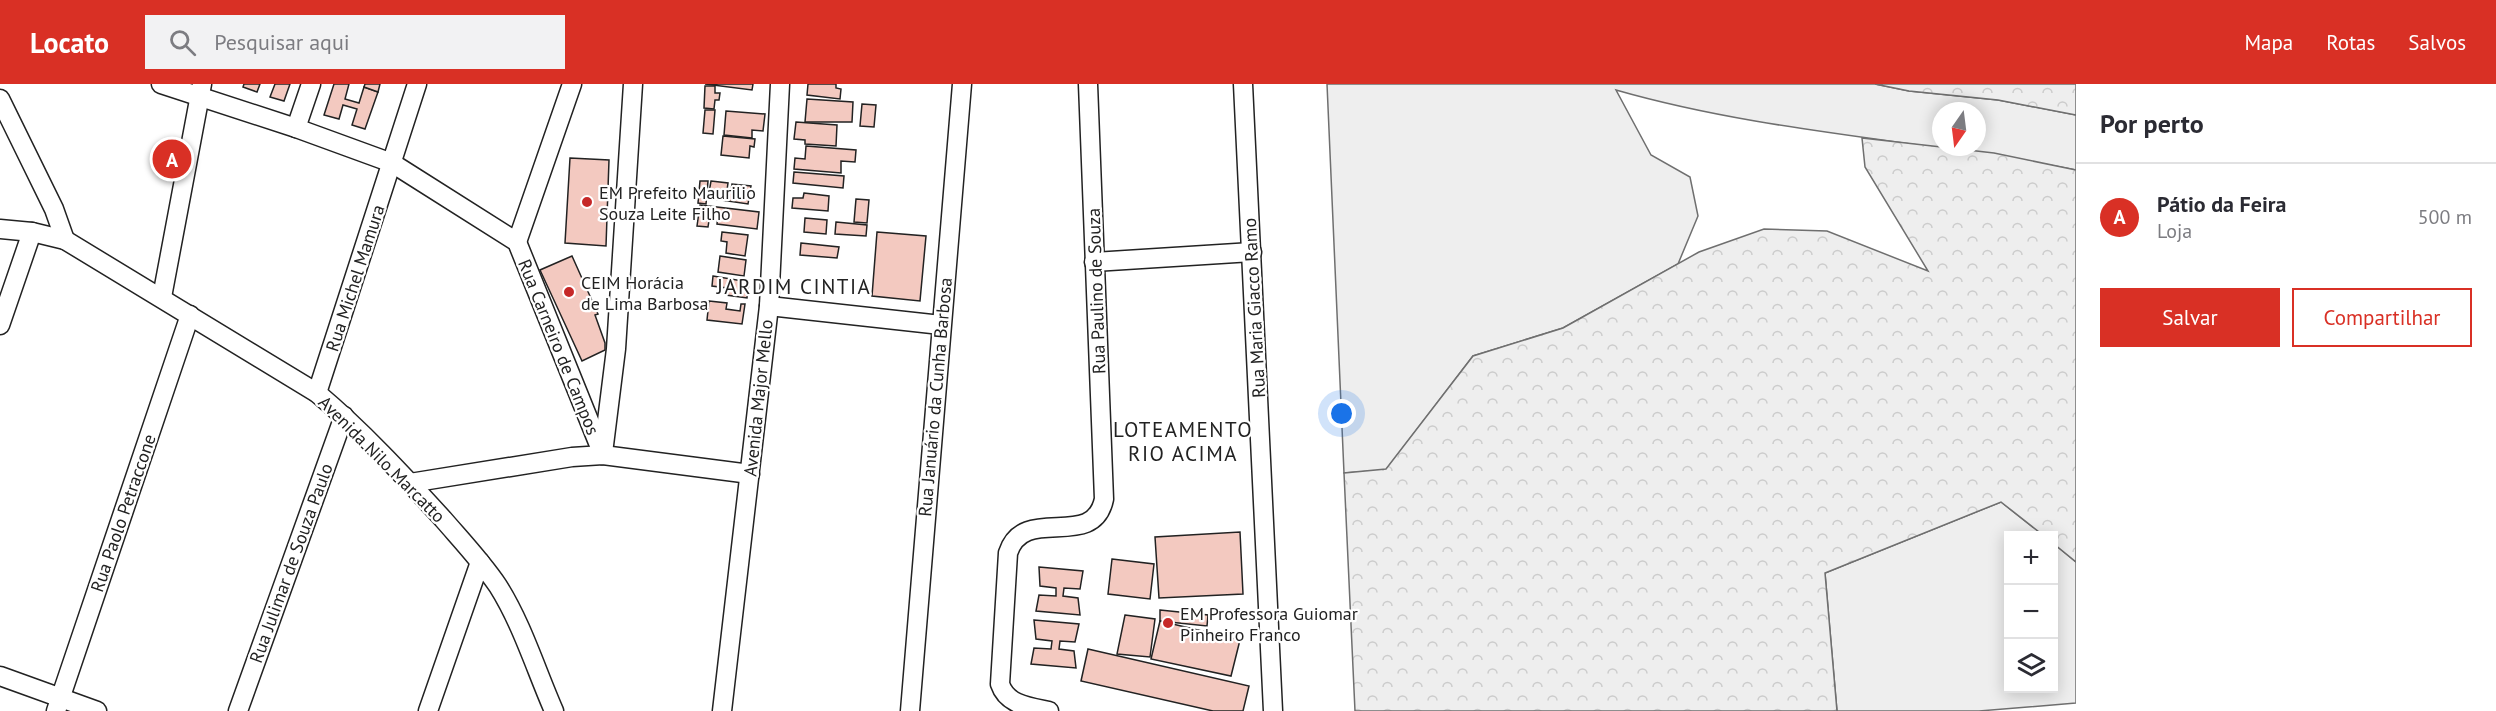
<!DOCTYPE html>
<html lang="pt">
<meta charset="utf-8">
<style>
:root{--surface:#fff;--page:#f2f2f3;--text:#2b2b33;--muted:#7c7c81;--line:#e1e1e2;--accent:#d93025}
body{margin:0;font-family:"PT Sans",sans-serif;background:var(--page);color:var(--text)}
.controls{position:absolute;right:18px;bottom:18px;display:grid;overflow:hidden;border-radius:0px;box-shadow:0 3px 15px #0003}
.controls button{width:54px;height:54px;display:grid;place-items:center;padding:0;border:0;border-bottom:2px solid var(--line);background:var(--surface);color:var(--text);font:30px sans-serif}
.compass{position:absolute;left:1932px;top:18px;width:54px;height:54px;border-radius:50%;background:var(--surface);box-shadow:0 3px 15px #0003;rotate:194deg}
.you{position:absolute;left:1342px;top:330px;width:21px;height:21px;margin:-15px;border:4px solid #fff;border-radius:50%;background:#1a73e8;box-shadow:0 0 0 9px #1a73e833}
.badge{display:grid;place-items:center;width:39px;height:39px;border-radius:50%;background:var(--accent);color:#fff;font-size:20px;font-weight:700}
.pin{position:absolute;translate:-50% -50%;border:3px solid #fff;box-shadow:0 2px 6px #0006}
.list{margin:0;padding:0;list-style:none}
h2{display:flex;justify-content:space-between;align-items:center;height:78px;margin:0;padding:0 24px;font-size:26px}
h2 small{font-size:20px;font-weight:400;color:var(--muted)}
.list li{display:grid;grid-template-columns:39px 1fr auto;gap:18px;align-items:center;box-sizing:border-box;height:108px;padding:0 24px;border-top:2px solid var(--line)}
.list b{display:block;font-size:22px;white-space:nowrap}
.list p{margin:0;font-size:20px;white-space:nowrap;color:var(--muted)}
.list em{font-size:20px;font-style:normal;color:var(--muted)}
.actions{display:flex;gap:12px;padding:18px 24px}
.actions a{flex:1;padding:14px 0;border:2px solid var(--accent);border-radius:0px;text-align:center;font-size:21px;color:var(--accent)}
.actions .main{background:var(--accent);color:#fff}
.icon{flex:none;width:33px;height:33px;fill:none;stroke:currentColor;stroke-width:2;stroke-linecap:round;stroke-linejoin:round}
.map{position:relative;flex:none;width:2076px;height:627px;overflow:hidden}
header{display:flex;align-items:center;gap:36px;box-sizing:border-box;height:84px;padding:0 30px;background:var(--accent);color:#fff}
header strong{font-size:28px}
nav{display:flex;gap:33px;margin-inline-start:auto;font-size:21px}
.search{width:420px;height:54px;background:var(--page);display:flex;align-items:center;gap:15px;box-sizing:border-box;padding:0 21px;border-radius:0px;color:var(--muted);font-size:22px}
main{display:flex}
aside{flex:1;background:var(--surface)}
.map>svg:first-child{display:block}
.grass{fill:#eee;stroke:#6f6f6f;stroke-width:1.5;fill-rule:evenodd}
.forest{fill:url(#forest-crowns);stroke:#6f6f6f;stroke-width:1.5}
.building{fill:#f3c9c0;stroke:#222;stroke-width:1.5}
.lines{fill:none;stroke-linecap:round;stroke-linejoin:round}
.minor-casing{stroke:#222;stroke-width:21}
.minor{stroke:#fff;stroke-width:18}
.poi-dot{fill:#c62828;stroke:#fff;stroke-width:2}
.labels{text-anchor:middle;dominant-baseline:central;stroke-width:4.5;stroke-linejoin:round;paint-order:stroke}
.poi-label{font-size:18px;fill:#222;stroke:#fff;text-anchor:start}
.street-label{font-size:18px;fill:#222;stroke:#fff}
.quarter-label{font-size:21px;letter-spacing:1.5px;fill:#222;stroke:#fff}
</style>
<header>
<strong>Locato</strong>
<div class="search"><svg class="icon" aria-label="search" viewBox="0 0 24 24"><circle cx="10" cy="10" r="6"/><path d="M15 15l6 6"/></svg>Pesquisar aqui</div>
<nav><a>Mapa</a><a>Rotas</a><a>Salvos</a></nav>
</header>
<main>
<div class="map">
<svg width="2076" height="627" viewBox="0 0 2076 627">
<defs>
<pattern id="forest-crowns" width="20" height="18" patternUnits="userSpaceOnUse" patternTransform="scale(1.5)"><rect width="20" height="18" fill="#eee"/><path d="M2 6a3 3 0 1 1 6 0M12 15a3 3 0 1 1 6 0" fill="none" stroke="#ccc"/></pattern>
</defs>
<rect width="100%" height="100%" fill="#fff"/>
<g class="grass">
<path d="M1327,0H1875L1909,7L1998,16L2076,31V86C1923,56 1766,49 1616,6L1651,71L1690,93L1698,132L1678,180L1563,244L1473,272L1386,386L1344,389ZM1941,27H1977V63H1941Z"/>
<polygon points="2001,418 2043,451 2008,452 2008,604 2054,604 2054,460 2076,478 2076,619 1979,627 1837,627 1825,489"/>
</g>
<g class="forest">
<polygon points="1875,0 2076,0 2076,31 1998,16 1909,7"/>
<polygon points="1862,54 1994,69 2076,86 2076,478 2054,460 2054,452 2043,451 2001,418 1825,489 1837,627 1355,627 1344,389 1386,385 1473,272 1563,244 1699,168 1764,145 1827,147 1928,187 1865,83"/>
</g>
<g class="building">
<polygon points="244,0 260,0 257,8 243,3"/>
<polygon points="275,0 290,0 284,17 270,13"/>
<polygon points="334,0 349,0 345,15 359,19 364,3 378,8 365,45 352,41 357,25 343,21 339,35 324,31"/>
<polygon points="365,0 380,0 378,8 364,3"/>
<polygon points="705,0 753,0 752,6"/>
<polygon points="808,0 836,0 836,4 841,5 840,15 807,11"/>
<polygon points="705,2 715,2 715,9 720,9 719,16 715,16 714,25 704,24"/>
<polygon points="807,15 853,18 852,38 805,38"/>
<polygon points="862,20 876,21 874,43 860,42"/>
<polygon points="705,26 715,26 713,50 703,49"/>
<polygon points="726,27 765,30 763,47 752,46 752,54 724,51"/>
<polygon points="796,38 837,41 836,62 805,60 805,56 794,55"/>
<polygon points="723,52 755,55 754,63 750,62 749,74 721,71"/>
<polygon points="806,62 856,66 855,78 841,77 841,89 794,85 795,74 805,75"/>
<polygon points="570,74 609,76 606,162 565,159"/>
<polygon points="794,88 844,92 843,104 793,99"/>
<polygon points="700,97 708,97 706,120 698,119"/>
<polygon points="711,97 728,99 727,106 731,106 732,100 751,102 748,120 708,114"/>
<polygon points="804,109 829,112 828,127 792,124 793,114 803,114"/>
<polygon points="856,115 869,116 867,139 854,138"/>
<polygon points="700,121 759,128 757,145 717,140 718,131 710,130 708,143 697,142"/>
<polygon points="805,134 827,136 826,150 804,148"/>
<polygon points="836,138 867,141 866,152 835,150"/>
<polygon points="722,148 748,151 745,172 726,169 727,158 721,157"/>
<polygon points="877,148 926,152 920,217 872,212"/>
<polygon points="801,159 839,163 837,174 800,171"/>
<polygon points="572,172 598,230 595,231 605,259 605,266 582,277 540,186"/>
<polygon points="720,172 746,176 744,192 718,188"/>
<polygon points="713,192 749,198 747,214 726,211 727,204 712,202"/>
<polygon points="709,217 727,219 726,225 740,227 741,220 745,220 742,240 707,236"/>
<polygon points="1240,448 1243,510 1159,514 1155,453"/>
<polygon points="1112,475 1154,480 1150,515 1108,510"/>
<polygon points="1039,483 1083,487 1080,505 1064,504 1063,512 1078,514 1080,531 1036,527 1039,511 1056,512 1056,504 1040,502"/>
<polygon points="1160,526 1208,531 1207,542 1160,537"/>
<polygon points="1125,531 1155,535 1150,573 1117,570"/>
<polygon points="1034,536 1079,540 1075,558 1060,557 1059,565 1074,567 1076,584 1031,580 1034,564 1051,565 1052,557 1036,555"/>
<polygon points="1160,537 1240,556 1231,592 1151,575"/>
<polygon points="1088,565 1249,602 1243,627 1213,627 1081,597"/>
</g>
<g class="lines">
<defs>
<g id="minor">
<polyline points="161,0 296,44 392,79 517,158 603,371"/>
<polyline points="1243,0 1273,627"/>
<polyline points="0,15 54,125 65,156"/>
<polyline points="296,44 311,0"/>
<path d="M0,145L32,148L65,156L317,309C362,347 403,391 443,435C462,457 482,478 498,502C522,540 536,586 554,627"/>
<polyline points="517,158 572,0"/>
<polyline points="1094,178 1252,168"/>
<polyline points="162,213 202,0"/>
<polyline points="769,222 941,241"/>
<polyline points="0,241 32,148"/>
<polyline points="317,309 417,0"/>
<polyline points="603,369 616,265 633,0"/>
<polyline points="410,399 572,373 603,371 750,390"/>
<polyline points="0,592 97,627"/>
<polyline points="56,627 190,231"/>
<polyline points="238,627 344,332"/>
<polyline points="428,627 480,478"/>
<polyline points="722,627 769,222 780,0"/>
<polyline points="910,627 962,0"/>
<path d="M1049,627C1029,623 1007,621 1000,600L1008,469C1024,419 1093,468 1104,415L1088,0"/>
</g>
</defs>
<use href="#minor" class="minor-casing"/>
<use href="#minor" class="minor"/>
</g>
<g class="poi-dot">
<circle cx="587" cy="118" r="6"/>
<circle cx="569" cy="208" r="6"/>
<circle cx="1168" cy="539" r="6"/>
</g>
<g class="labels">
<g class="poi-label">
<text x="599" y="108">EM Prefeito Maurilio<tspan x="599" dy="21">Souza Leite Filho</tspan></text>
<text x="581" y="198">CEIM Horácia<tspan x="581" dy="21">de Lima Barbosa</tspan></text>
<text x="1180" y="529">EM Professora Guiomar<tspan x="1180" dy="21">Pinheiro Franco</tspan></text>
</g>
<g class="street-label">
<text transform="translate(355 194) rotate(-72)">Rua Michel Mamura</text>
<text transform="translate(1096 207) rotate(-92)">Rua Paulino de Souza</text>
<text transform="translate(1254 224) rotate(-93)">Rua Maria Giacco Ramo</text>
<text transform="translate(559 263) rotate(68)">Rua Carneiro de Campos</text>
<text transform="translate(935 313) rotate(-85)">Rua Januário da Cunha Barbosa</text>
<text transform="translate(758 314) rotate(-84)">Avenida Major Mello</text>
<text transform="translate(382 375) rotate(45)">Avenida Nilo Marcatto</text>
<text transform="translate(123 429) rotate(-71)">Rua Paolo Petraccone</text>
<text transform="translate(291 479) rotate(-70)">Rua Julimar de Souza Paulo</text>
</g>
<g class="quarter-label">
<text x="794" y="202">JARDIM CINTIA</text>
<text x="1183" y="345">LOTEAMENTO<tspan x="1183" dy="24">RIO ACIMA</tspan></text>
</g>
</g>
</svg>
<div class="controls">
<button>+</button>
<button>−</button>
<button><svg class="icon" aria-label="layers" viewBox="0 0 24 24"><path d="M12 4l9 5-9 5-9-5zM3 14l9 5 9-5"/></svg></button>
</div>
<svg class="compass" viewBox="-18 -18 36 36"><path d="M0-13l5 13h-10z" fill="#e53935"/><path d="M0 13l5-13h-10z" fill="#7c7c81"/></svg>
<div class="you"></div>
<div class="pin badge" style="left:172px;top:75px">A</div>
</div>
<aside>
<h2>Por perto<small></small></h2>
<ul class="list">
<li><span class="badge">A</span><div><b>Pátio da Feira</b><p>Loja</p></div><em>500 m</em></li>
</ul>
<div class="actions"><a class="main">Salvar</a><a>Compartilhar</a></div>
</aside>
</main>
